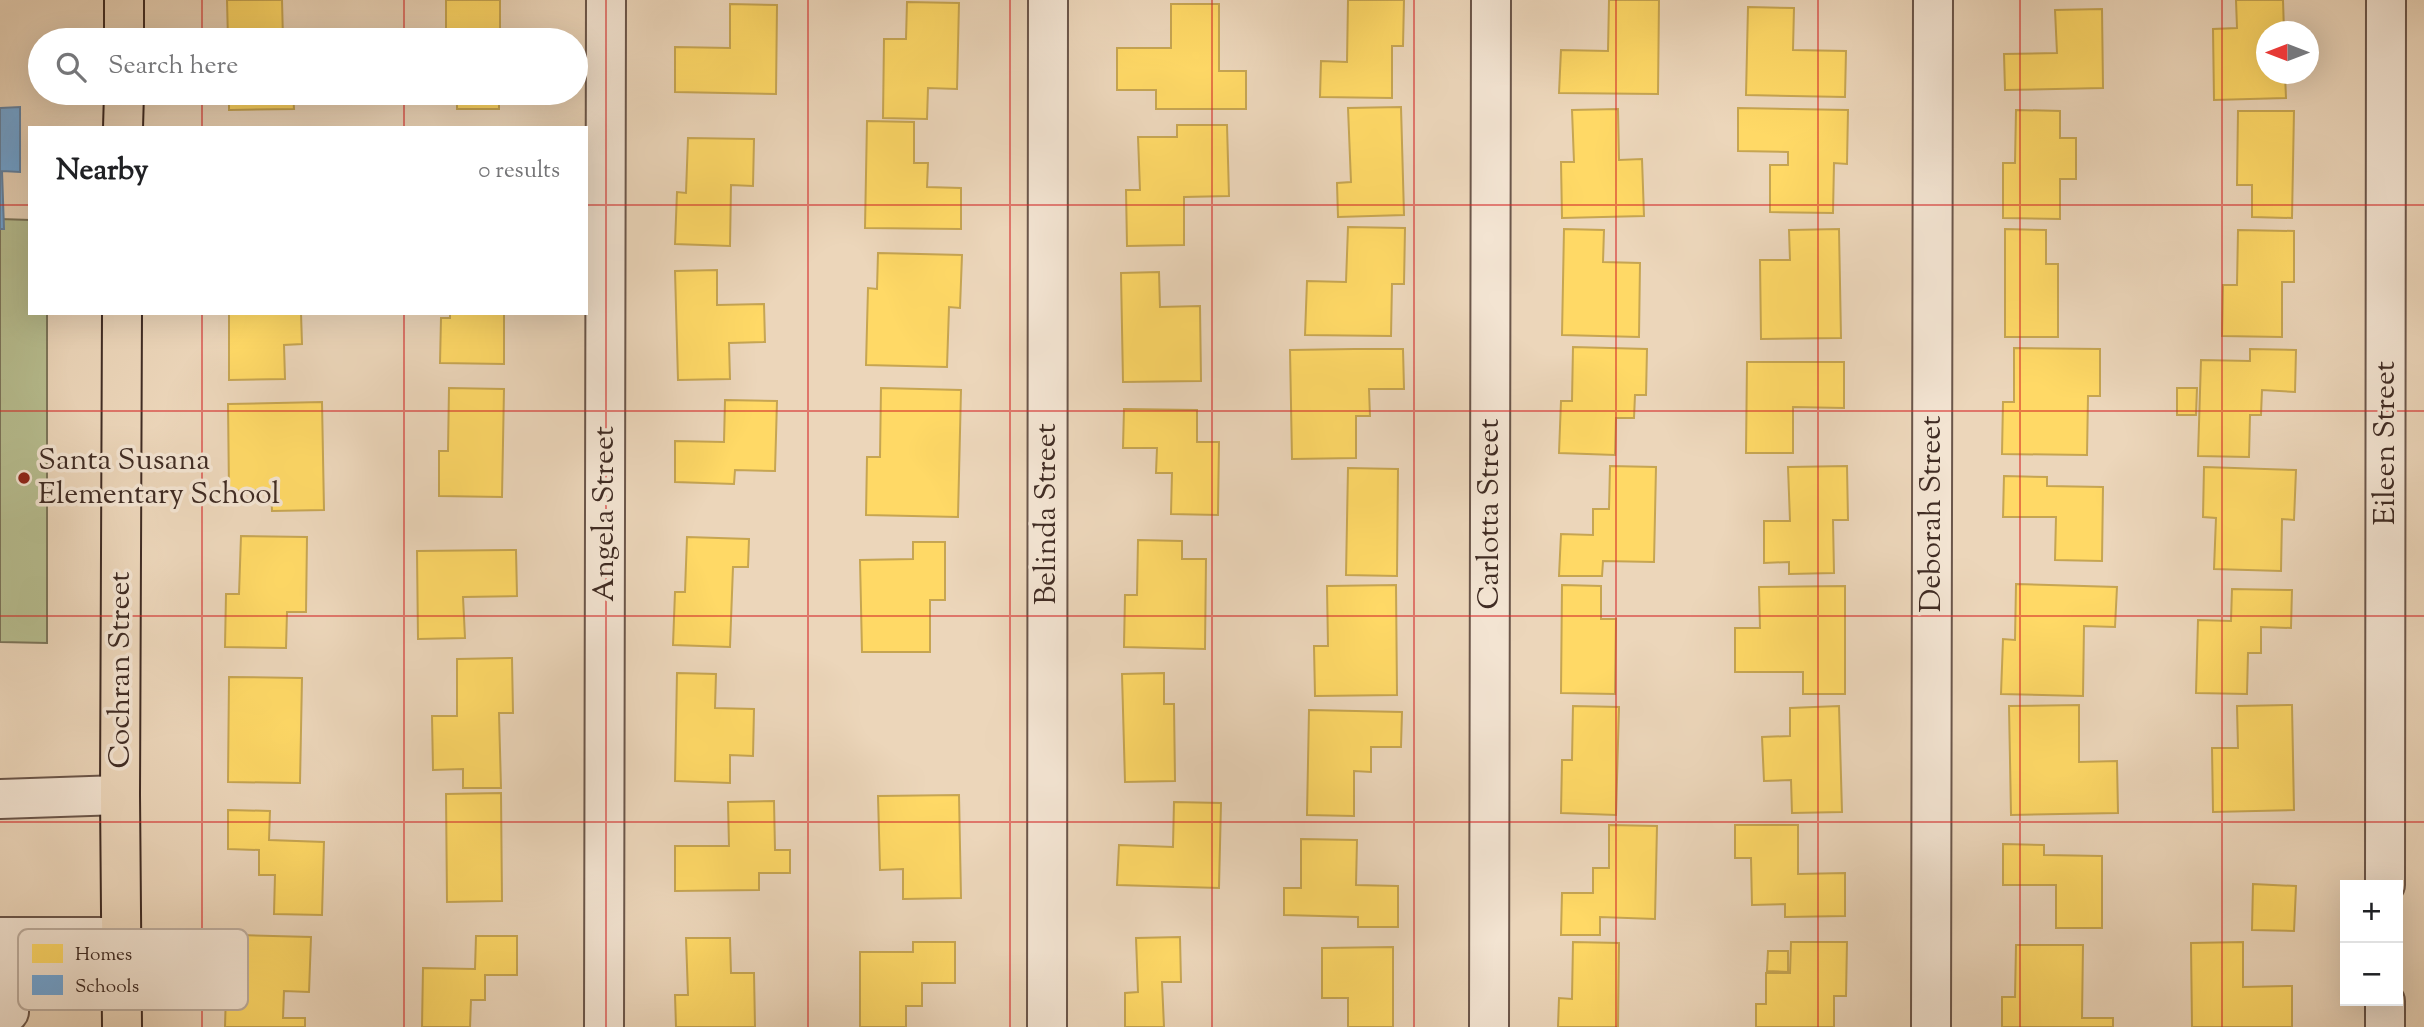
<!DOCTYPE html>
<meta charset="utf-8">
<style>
:root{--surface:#fff;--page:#f2f2f2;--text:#202124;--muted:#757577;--line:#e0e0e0}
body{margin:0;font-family:"Sorts Mill Goudy",serif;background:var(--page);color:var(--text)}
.controls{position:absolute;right:21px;bottom:21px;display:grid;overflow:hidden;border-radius:0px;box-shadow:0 7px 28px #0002}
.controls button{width:63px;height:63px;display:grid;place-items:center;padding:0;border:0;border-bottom:2px solid var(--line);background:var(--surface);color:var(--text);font:35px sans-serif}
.compass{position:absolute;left:2256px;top:21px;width:63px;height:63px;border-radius:50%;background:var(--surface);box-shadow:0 7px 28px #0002;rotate:270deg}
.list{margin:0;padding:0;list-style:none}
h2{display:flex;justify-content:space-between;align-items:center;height:91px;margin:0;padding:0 28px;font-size:30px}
h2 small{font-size:23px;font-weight:400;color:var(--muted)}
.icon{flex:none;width:38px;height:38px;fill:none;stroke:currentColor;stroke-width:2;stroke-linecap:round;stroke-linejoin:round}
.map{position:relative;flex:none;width:2424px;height:1027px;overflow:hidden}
.search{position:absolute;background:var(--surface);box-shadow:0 7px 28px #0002;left:28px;top:28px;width:560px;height:77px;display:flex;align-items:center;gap:18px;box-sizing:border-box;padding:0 24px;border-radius:38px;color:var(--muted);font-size:26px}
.panel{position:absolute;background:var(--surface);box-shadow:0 7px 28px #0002;left:28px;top:126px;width:560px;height:189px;border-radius:0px}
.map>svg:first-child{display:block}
.green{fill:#b7be90;stroke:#7c755a;stroke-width:2}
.homes{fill:#ffd966;stroke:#c6a552;stroke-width:2}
.schools{fill:#6fa8dc;stroke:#6183a5;stroke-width:2}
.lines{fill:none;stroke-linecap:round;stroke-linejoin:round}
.minor-casing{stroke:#6b564a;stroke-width:42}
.major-casing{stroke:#402c24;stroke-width:42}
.minor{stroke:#f3e4d2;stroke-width:38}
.major{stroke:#ecd6ba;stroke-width:38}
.grid{fill:none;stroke:#d62828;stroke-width:2;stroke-opacity:0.55}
.poi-dot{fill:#8f2418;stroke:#f3e4d2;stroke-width:2.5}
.labels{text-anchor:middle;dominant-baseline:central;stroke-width:7;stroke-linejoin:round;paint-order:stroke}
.street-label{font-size:30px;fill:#402c24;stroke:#f3e4d2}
.poi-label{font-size:30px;fill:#402c24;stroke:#f3e4d2;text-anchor:start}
.key{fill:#f3e4d2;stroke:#bdad9e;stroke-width:2}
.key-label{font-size:19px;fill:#402c24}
</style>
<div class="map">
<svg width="2424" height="1027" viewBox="0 0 2424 1027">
<rect width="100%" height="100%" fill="#ecd6ba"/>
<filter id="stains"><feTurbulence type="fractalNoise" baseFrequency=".00286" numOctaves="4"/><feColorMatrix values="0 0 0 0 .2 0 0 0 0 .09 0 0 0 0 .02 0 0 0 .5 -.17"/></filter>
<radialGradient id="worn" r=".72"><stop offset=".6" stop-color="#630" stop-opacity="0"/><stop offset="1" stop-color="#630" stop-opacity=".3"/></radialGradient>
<polygon class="green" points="0,219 30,220 30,313 47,313 47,643 0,642"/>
<g class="homes">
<polygon points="227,0 282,0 283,40 228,40"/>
<polygon points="446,0 500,0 500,40 424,40 424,35 446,35"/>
<polygon points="1348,0 1404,0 1403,46 1392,46 1392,98 1320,97 1321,61 1347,62"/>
<polygon points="1609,0 1659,0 1658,94 1559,93 1561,50 1608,51"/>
<polygon points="2236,0 2283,0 2284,32 2266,32 2266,74 2285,74 2286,98 2214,100 2213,29 2237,28"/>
<polygon points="907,2 959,3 957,89 928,88 927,119 883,118 884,39 906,39"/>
<polygon points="730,4 777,5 776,94 675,92 675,47 730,48"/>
<polygon points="1171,4 1219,4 1219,71 1246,71 1246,109 1156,109 1156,90 1117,90 1117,48 1171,48"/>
<polygon points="1748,7 1794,8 1793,50 1846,51 1845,97 1746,95"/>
<polygon points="2102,9 2103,88 2005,90 2004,54 2057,53 2055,10"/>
<polygon points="229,93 293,93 294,109 229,110"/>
<rect x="457" y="93" width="42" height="16"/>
<polygon points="1401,107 1404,215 1338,217 1337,183 1351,182 1348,108"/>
<polygon points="1738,108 1848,110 1847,164 1834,163 1833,213 1770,212 1770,165 1788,165 1788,152 1738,151"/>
<polygon points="1618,109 1619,160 1642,159 1644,216 1562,218 1561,162 1574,162 1572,110"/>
<polygon points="2016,110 2060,111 2060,138 2076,138 2076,179 2060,179 2060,219 2003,218 2003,163 2015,163"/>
<polygon points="2238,111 2294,111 2292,218 2252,217 2252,185 2237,185"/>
<polygon points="867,121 914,122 914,163 928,163 927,187 961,188 961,229 865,228"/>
<polygon points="1177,125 1227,125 1229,196 1184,197 1184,245 1127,246 1126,190 1140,190 1138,137 1177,137"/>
<polygon points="688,138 754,139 753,186 731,185 730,246 675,244 677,192 686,193"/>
<polygon points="1348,227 1405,228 1404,284 1392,284 1391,336 1305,335 1307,281 1346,282"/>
<polygon points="1564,229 1604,230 1603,262 1640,263 1639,337 1562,335"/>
<polygon points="1839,229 1841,338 1761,339 1760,260 1790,260 1789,230"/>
<polygon points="2005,229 2046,230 2046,264 2058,264 2058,337 2005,337"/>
<polygon points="2238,230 2294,231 2294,282 2282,282 2282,337 2222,336 2223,285 2237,285"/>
<polygon points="878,253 962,255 960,308 949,307 947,367 866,365 868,288 877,289"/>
<polygon points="717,270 717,305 764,304 765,342 729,343 730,379 678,380 675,271"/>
<polygon points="1159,272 1160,307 1200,306 1201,381 1123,382 1121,273"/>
<polygon points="229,313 301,313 302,344 284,345 285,379 229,380"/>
<polygon points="450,313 504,313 504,364 440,363 441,318 450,318"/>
<polygon points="1573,347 1647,349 1646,395 1635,395 1634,418 1616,418 1615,455 1559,453 1561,401 1572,401"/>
<polygon points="2014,348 2100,349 2100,396 2088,396 2087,455 2002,454 2003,402 2014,402"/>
<polygon points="1354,349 1403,349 1404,389 1369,389 1370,416 1356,416 1356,458 1292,459 1290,350"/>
<polygon points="2250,349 2296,350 2295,392 2262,390 2261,415 2250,415 2249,457 2198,456 2201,360 2250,361"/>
<polygon points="1747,362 1844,362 1844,408 1793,407 1793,453 1746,453"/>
<polygon points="449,388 504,389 502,497 439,496 439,451 448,451"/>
<polygon points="881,388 961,390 958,517 866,515 867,457 880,457"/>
<polygon points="2177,388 2197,388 2196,415 2177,415"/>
<polygon points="725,400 777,401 775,471 735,470 734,484 675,482 675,441 724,442"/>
<polygon points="322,402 324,510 272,511 271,490 229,491 228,404"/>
<polygon points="1124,409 1197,410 1197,442 1219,442 1218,515 1171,514 1172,473 1156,473 1157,448 1123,448"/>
<polygon points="1610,466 1656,467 1654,562 1603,561 1602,576 1559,576 1561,534 1593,535 1593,509 1609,509"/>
<polygon points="1847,466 1848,520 1833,520 1834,573 1789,574 1789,562 1764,563 1764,521 1790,521 1788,467"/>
<polygon points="2204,467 2296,470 2294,520 2282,519 2281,571 2214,569 2216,518 2203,517"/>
<polygon points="1348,468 1398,469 1397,576 1346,575"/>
<polygon points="2004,476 2047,477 2047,486 2103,487 2102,561 2055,560 2056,517 2003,517"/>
<polygon points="241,536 307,537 306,612 287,612 286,648 225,647 226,594 239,594"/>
<polygon points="687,537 749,539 748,567 733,567 730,647 673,645 675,592 685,592"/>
<polygon points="1138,540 1182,541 1182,559 1206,559 1205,649 1124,647 1125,595 1137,595"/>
<polygon points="913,542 945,542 945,600 930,600 930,652 862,652 860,560 913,559"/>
<polygon points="516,550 517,596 463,597 465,638 418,639 417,551"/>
<polygon points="2016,584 2117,587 2115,627 2084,626 2083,696 2001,694 2003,639 2015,640"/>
<polygon points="1396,585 1397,695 1315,696 1314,646 1328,646 1327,586"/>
<polygon points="1562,585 1601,586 1601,619 1616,619 1615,694 1561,693"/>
<polygon points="1845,586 1845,694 1803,694 1803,672 1735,672 1735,628 1760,628 1759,587"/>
<polygon points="2232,589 2292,590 2291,628 2261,627 2261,653 2248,653 2247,694 2196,693 2198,620 2231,621"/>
<polygon points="512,658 513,713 499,713 501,788 463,788 463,769 433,770 432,716 457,716 457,659"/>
<polygon points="677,673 716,674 715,708 754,709 753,756 730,755 730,783 675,781"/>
<polygon points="1164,673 1164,704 1174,704 1175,781 1125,782 1122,674"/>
<polygon points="229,677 302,678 300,783 228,782"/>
<polygon points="2079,705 2079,762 2117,761 2118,813 2011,815 2009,706"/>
<polygon points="2292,705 2294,810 2213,812 2212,748 2238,748 2237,706"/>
<polygon points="1573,706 1619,707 1616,815 1561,813 1562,760 1572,760"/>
<polygon points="1839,706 1842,812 1792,813 1791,780 1764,781 1762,737 1790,736 1790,708"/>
<polygon points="1309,710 1402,712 1401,747 1371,747 1371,772 1354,771 1354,816 1307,815"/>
<polygon points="501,793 502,901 447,902 446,794"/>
<polygon points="959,795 961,898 903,899 903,869 880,870 878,796"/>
<polygon points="774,801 775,850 790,850 790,873 759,873 759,890 675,891 675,846 729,846 728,802"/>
<polygon points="1174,802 1221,803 1219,888 1117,885 1119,845 1173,847"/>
<polygon points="228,810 270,811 269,840 324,842 322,915 274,914 275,875 259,875 259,850 228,849"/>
<polygon points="1609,825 1657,826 1655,919 1600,917 1600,935 1561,935 1562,893 1593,893 1593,868 1609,868"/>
<polygon points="1735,825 1798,825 1798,874 1845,873 1845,916 1785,917 1785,904 1752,905 1751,858 1735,858"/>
<polygon points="1301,839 1357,840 1356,885 1398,886 1398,927 1358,927 1358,917 1284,915 1284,888 1301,888"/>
<polygon points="2003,844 2044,845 2044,855 2102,856 2102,928 2056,928 2056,885 2003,885"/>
<polygon points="2253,884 2296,886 2294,931 2252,930"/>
<polygon points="239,935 311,937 309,992 284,991 283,1018 305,1018 305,1027 225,1027 226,992 238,993"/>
<polygon points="476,936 517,936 517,975 485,975 485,1000 471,1000 470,1027 422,1027 423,968 475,969"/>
<polygon points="1180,937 1181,982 1162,982 1164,1027 1125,1027 1125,993 1138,992 1136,938"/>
<polygon points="686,938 730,938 731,973 754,973 755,1027 676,1027 675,995 688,995"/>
<polygon points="913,942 955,942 955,983 922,983 922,1006 906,1006 906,1027 860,1027 860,952 913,952"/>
<polygon points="1573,942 1619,943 1618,1027 1558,1027 1559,998 1572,999"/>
<polygon points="1791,942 1847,942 1846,996 1834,996 1834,1027 1756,1027 1756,1004 1766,1004 1766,973 1790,973"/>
<polygon points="2243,942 2243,987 2292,986 2292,1027 2192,1027 2191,943"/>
<polygon points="2016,945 2083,945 2082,1018 2113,1018 2113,1027 2002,1027 2002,997 2015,997"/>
<polygon points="1393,947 1393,1027 1348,1027 1348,998 1322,998 1322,948"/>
<polygon points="1768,951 1788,951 1788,972 1767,971"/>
</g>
<polygon class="schools" points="20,107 20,172 2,171 4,229 0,229 0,108"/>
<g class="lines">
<defs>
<g id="minor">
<polyline points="0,799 120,795"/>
<polyline points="2385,885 2386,0"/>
<polyline points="0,937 122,937"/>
<polyline points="0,1013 9,1012 11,937"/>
<polyline points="604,1027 606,0"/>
<polyline points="1047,1027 1048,0"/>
<polyline points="1489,1027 1491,0"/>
<polyline points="1931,1027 1933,0"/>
<polyline points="2385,1027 2385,1001"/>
</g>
<g id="major">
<polyline points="124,40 124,0"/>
<polyline points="123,128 124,93"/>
<polyline points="122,1027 120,795 122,313"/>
</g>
</defs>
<use href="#minor" class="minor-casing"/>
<use href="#major" class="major-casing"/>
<use href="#minor" class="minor"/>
<use href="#major" class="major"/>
</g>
<path class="grid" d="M202,0V40M404,0V40M606,0V1027M808,0V1027M1010,0V1027M1212,0V1027M1414,0V1027M1616,0V1027M1818,0V1027M2020,0V1027M2222,0V1027M202,93V128M404,93V128M0,205H30M586,205H2424M202,313V1027M404,313V1027M0,411H2424M0,616H2424M0,822H2424"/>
<circle class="poi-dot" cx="24" cy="478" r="7"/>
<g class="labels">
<g class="street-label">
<text transform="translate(2386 443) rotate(-90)">Eileen Street</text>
<text transform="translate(605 514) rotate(-90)">Angela Street</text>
<text transform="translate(1047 514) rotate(-90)">Belinda Street</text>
<text transform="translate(1490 514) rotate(-90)">Carlotta Street</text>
<text transform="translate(1932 514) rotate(-90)">Deborah Street</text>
<text transform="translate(121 670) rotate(-90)">Cochran Street</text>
</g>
<g class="poi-label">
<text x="38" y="461">Santa Susana<tspan x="38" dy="34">Elementary School</tspan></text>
</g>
</g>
<rect x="18" y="929" width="230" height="81" rx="10" class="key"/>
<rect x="32" y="944" width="31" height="19" fill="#ffd966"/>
<rect x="32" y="975" width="31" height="20" fill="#6fa8dc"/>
<g class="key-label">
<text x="75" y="960">Homes</text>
<text x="75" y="992">Schools</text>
</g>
<rect width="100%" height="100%" filter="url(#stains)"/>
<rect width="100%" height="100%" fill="url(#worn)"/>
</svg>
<div class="controls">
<button>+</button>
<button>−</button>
</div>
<svg class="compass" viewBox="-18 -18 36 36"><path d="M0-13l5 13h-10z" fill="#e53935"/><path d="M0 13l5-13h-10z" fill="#757577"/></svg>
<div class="search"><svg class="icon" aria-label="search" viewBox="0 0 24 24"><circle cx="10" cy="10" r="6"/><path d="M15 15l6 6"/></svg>Search here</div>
<section class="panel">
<h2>Nearby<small>0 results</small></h2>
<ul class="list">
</ul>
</section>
</div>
